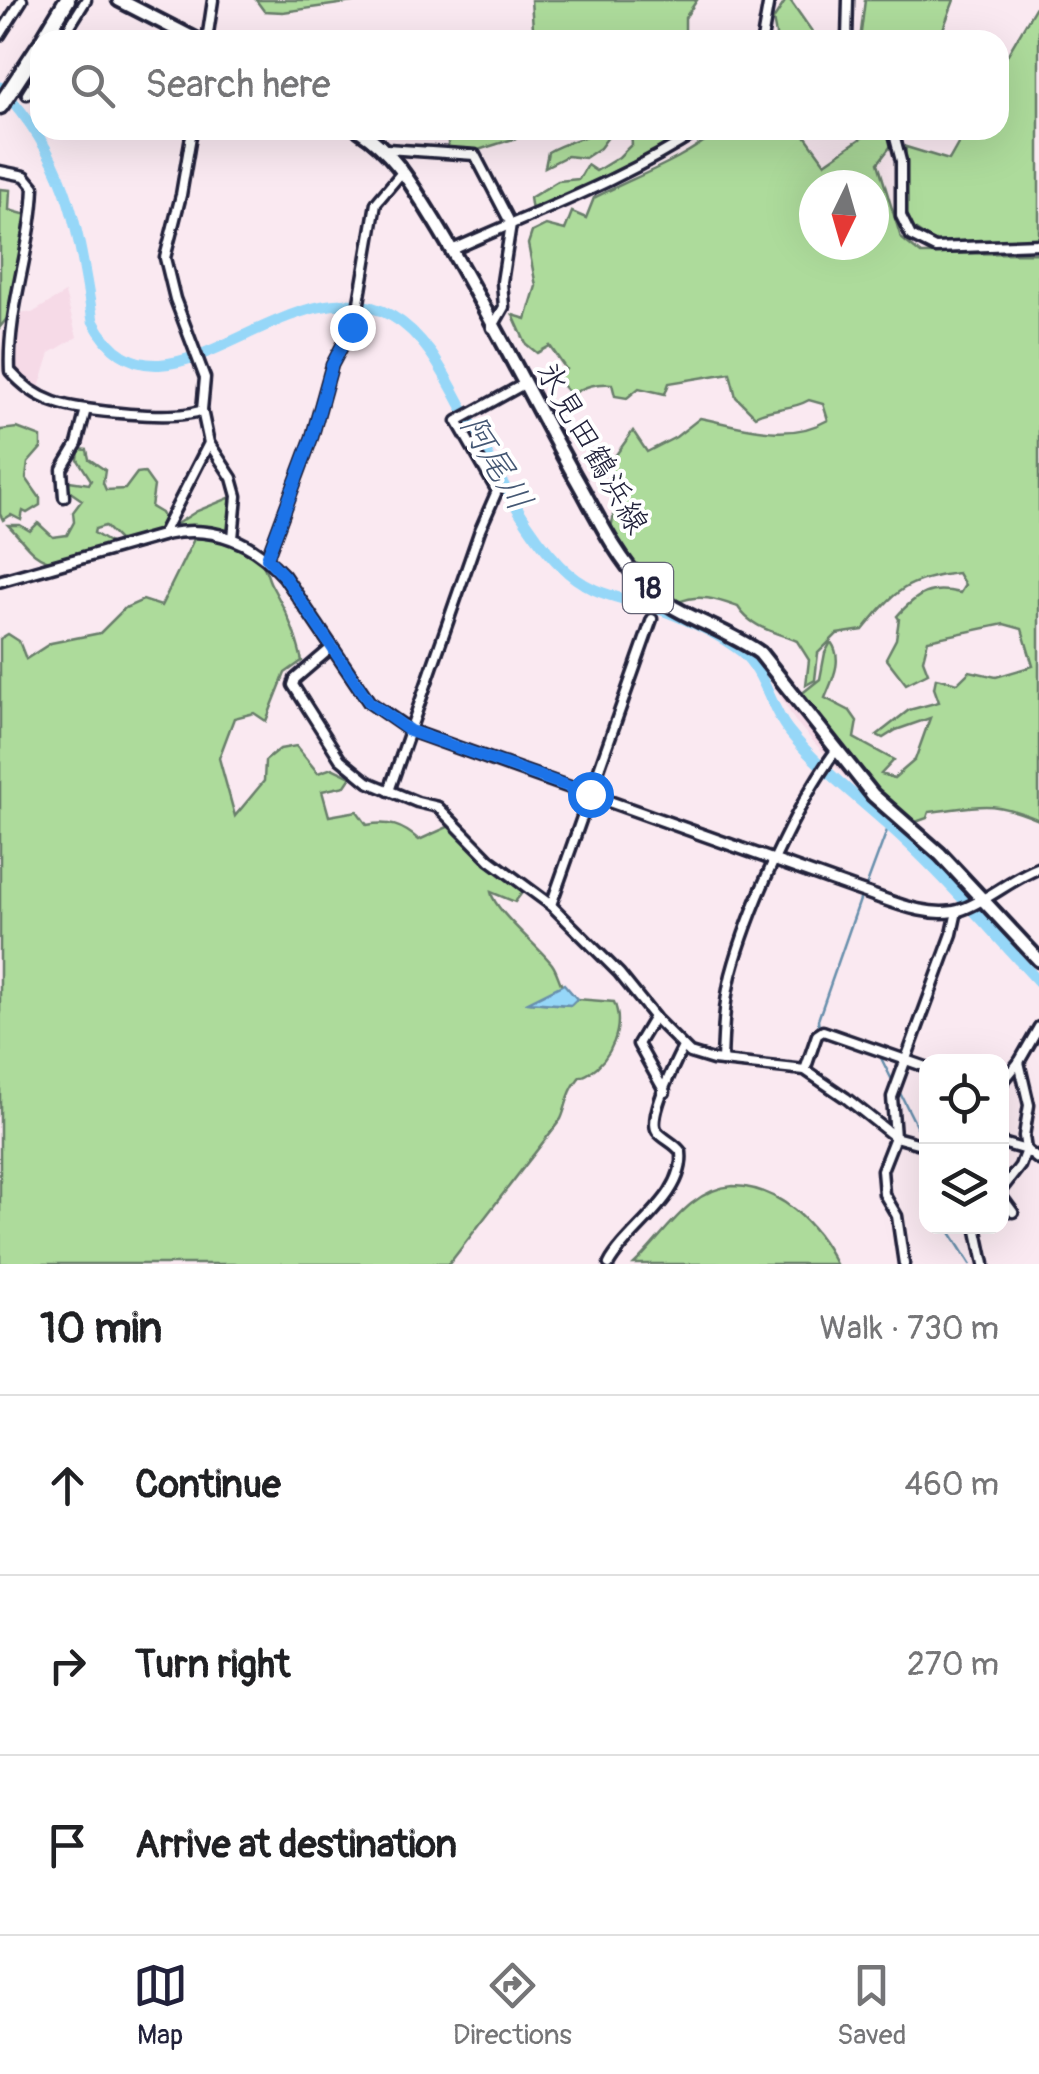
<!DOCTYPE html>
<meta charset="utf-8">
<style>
:root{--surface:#fff;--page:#f6f6f6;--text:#202124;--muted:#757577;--line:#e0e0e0;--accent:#22223b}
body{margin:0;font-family:Pangolin,"Klee One",sans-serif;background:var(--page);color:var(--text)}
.controls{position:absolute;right:30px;bottom:30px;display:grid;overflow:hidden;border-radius:20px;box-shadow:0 10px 40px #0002}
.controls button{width:90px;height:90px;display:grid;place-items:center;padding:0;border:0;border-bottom:2px solid var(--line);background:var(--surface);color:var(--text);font:50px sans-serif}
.compass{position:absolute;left:799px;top:170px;width:90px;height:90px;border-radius:50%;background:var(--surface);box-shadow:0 10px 40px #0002;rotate:185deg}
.stop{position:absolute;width:30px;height:30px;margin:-22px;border:8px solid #1a73e8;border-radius:50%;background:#fff}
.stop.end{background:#1a73e8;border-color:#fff;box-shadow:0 2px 10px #0008}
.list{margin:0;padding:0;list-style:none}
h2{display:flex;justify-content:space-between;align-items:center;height:130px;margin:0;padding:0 40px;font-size:42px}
h2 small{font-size:32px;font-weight:400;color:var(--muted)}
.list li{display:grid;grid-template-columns:65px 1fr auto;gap:30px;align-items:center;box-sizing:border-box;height:180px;padding:0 40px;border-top:2px solid var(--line)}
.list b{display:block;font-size:38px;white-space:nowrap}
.list em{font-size:32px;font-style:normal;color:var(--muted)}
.icon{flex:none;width:55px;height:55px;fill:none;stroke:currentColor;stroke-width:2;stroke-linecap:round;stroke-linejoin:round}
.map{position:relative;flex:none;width:1039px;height:1264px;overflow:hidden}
.search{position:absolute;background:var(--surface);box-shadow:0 10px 40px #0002;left:30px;right:30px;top:30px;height:110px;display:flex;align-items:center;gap:25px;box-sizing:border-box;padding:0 35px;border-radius:30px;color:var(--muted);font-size:38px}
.sheet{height:670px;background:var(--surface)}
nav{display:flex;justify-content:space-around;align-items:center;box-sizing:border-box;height:140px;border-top:2px solid var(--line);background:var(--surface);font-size:28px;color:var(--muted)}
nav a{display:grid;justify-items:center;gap:5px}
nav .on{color:var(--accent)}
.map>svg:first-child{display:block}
.built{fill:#f6dae7}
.green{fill:#addb9b;stroke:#687e6b;stroke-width:2.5;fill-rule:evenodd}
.water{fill:#96d7f8;stroke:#688fac;stroke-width:2.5}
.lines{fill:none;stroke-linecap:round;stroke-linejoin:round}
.stream{stroke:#688fac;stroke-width:2.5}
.river{stroke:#96d7f8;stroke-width:11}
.minor-casing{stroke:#22223b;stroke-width:15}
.tertiary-casing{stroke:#22223b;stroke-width:16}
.primary-casing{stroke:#22223b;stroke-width:19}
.motorway-casing{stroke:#22223b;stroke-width:21}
.minor{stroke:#fff;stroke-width:8}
.tertiary{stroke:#fff;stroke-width:9}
.primary{stroke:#fff;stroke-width:11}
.motorway{stroke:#fff;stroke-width:14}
.route{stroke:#1a73e8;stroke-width:12}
.labels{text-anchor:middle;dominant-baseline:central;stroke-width:8;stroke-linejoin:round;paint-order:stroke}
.shield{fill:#fff;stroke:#646476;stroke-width:2.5}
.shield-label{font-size:30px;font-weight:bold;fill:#22223b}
.street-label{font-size:32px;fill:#22223b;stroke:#fff}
.water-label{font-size:35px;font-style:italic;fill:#455874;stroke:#fff}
</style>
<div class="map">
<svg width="1039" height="1264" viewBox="0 0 1039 1264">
<rect width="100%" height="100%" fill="#fae9f1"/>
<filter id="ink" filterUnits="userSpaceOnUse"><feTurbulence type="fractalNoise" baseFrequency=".01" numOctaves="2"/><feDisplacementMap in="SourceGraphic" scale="20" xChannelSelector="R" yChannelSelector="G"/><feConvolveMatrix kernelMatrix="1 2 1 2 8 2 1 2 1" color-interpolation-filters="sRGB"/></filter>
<g filter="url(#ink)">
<g class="built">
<polygon points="65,293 77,337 50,353 38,391 22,381 13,367 11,342 18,312 32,313"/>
<polygon points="779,681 852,775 846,778 795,721 774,686"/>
</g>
<g class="green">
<polygon points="256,0 367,0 283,12 264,11"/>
<polygon points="531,0 697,0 685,18 685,40 530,40 533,28"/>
<polygon points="786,0 790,0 818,40 777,40 773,20"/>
<polygon points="865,0 954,0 939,40 860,40"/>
<polygon points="1039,1 1039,239 935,243 909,225 902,189 906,147 949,160 966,130 999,130 999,69"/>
<polygon points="494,130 556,130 526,135 475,151 448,147 448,135 472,138"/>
<path d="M601,130H693L651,156L532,211L530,198L558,181L579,179L587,165L596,171L619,157L632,144L631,132L608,137L600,148L585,158L567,156L545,167L548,152C565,142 583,139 601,130Z"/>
<path d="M719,130H801L825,163L873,130H903L878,163L901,238L921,254L1039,253V820C989,799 981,806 929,812L927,818L910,824L884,801L800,695L820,679L825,653L831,642C844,660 832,680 825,698L850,711L857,721L854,738L894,760L881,774L894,778L915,760L930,718L896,730L883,738L877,735L909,710L939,702L934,688L936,678L958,683L970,671L996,677L1033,666L1022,629L1004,624L928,640L923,660L928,673L906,684L886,658L896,639L899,619L897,616C918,593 930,586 960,593L965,585L958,573C907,579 895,590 863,630L837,634L818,653L815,680L806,685L809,660L797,641C775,632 751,628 738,607C718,600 700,593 679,602L640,573L610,532L615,510L608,466L633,431L647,452L676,437L700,418C744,427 788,443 828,420L823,404L809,400C790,411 774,406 755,416L736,397L730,373L669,383L665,394L639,388L627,398L615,396L612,384C595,383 585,386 571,395L556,378L566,369L550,346L537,353L526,344L513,315L526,319L536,286L528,244L532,232L546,225L565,230L572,212L586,218L594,198C636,176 682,161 719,130ZM814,185H874V245H814Z"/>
<polygon points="0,189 10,190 9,210 27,215 29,223 9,316 0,327"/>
<polygon points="17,428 41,437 41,448 28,463 26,478 40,498 40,505 27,513 23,511 21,520 11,515 3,520 0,514 0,430"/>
<path d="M79,449L87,450L89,459L105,470L103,483L106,490L125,489L137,473L144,472L154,486L151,507L161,513L165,522L161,531L121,542L105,526L95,529L94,533L110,543L109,547L56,563C30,557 26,543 8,525H20L30,531L38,523L53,537L67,535L74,522L73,512L82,500L66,489L69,481L89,484L91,480L78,460Z"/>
<polygon points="234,496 229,533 197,526 167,530 197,511"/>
<path d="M197,533C220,537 247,546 262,564C267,570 268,580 272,586C287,613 295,631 302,661L285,673L266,721L254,713L234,718L219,758L235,816L264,781L265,761L280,749L296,746L318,773L332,768L351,777L345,786L322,791L329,816L357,811L367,825C389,821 402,825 419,840L452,825L483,859L524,890L515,902L491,892C494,910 537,945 552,964C557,971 558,978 562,986L530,1002L571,1005L577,999L614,1002C625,1027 611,1059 589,1073C578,1080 584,1071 576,1082C567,1094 567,1106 561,1119L449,1264H0V639L8,634L19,641L26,659L51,643L100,633L125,608L143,600L161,606Z"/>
<path d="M733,1186C780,1187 816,1223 836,1264H634C664,1236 689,1189 733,1186Z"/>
</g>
<polygon class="water" points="564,984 577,999 571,1005 528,1002"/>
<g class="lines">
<g class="stream">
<polyline points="866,887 889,825"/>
<polyline points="819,1029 818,1020 861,897"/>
<polyline points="820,1036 880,1056 893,1082"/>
<polyline points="899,1091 922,1137"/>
<polyline points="924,1144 926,1162"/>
<polyline points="946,1226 970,1264"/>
</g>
<path class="river" d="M0,87C69,160 77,225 93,321C160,446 287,256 392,316C429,337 448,382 468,418C493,465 522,526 560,565C592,598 622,596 662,610C689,620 719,634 742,652C765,672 770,707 788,730C822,773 870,806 909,844C955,887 996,936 1039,982"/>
<defs>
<g id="minor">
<polyline points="0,35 22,0"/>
<polyline points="61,40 86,0"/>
<polyline points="207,40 213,0"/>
<polyline points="762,40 769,0"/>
<polyline points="847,40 848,0"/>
<polyline points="27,94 40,73"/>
<polyline points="192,130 181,195 165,258 175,299 205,378 202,410 209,443 232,478 237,496 233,538"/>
<polyline points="893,130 901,161 901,216 911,236 935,248 1039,244"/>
<polyline points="387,149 475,155 511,224 502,282 504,307 492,328"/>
<path d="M0,171L25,176L34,187C32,249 7,309 10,371C22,385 37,396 54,402C82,412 178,421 202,410"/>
<path d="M452,250C536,212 622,181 700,130"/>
<polyline points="64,497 62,469 77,444 86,409"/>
<polyline points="162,535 209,443"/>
<polyline points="267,558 312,437 332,365 356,320 376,203 403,171"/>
<polyline points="330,649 295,679 293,685 340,759 368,782 417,802 438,807 490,860 551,905 619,973 656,1019 690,1053 713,1060 805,1070 846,1098 895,1137 917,1143 926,1140"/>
<polyline points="389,791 480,530 497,491 457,421 524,384"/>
<polyline points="551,905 652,619"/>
<polyline points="654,1017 638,1044 665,1092"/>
<path d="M722,1061C723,1032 724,1003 731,975C749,907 795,806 837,749"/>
<polyline points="805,1070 817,1035 823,1031 926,1067"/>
<polyline points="1002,1083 1019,1062 1039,1027"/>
<polyline points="1002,1143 1026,1150 1039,1160"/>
<polyline points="1002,1189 1020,1166 1026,1150 1024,1136 1029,1105 1019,1062"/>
<polyline points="1002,1197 1013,1212"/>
<polyline points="976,1226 984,1264"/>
<path d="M609,1264C627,1230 686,1196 681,1152C675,1143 663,1139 657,1131C647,1118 676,1061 683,1047"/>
<polyline points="904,1264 897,1216 884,1194 882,1170 895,1137 892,1097 952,934 957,911"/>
</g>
<path id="tertiary" d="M0,581L167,534C214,525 252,541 284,576L369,702L411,731L855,889C886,899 930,921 963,909C990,899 1012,878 1039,868"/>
<g id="primary">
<polyline points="119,0 197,40"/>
<path d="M359,130C395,153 413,187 435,222C485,304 528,392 574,475C595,511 614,554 643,584C674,616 724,627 760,653L873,795L940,854L1039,960"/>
</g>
<g id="motorway">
<polyline points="43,40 67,0"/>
<polyline points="0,106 40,45"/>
</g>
</defs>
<use href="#minor" class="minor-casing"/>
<use href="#tertiary" class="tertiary-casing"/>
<use href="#primary" class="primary-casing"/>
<use href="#motorway" class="motorway-casing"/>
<use href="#minor" class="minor"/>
<use href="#tertiary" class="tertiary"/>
<use href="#primary" class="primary"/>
<use href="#motorway" class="motorway"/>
</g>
</g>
<g class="lines" filter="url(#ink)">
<polyline class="route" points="352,327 332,365 312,437 267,558 284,576 369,702 410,731 590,794"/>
</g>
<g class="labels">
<rect class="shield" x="623" y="563" width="50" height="50" rx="8"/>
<g class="shield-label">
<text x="648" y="588">18</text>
</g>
<g class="street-label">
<text transform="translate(592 448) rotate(60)">氷見田鶴浜線</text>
</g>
<g class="water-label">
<text transform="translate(496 463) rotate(59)">阿尾川</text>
</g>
</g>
</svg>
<div class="controls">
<button><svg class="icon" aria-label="locate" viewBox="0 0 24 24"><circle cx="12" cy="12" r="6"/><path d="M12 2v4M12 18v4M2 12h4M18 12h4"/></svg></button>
<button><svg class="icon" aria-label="layers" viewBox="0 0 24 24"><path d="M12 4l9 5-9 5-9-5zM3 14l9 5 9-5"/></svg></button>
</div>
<svg class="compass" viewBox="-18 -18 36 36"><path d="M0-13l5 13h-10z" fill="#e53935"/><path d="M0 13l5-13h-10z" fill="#757577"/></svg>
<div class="stop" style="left:590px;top:794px"></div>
<div class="stop end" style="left:352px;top:327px"></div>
<div class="search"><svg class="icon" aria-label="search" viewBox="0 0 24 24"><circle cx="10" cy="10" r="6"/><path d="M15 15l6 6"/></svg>Search here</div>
</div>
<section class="sheet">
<h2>10 min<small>Walk · 730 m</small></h2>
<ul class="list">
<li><svg class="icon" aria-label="ahead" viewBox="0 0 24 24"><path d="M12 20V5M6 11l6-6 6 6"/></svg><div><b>Continue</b></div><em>460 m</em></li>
<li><svg class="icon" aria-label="right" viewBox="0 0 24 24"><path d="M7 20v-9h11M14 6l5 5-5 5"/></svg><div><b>Turn right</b></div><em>270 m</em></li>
<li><svg class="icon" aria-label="arrive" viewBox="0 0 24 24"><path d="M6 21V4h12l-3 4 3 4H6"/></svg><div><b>Arrive at destination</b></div></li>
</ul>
</section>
<nav>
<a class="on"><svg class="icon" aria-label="map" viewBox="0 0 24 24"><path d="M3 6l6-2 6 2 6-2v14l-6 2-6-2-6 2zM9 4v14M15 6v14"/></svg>Map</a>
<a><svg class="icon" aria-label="directions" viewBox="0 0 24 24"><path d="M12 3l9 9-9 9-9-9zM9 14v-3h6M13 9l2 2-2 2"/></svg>Directions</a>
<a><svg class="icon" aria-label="saved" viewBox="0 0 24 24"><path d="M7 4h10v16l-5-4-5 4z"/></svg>Saved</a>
</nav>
